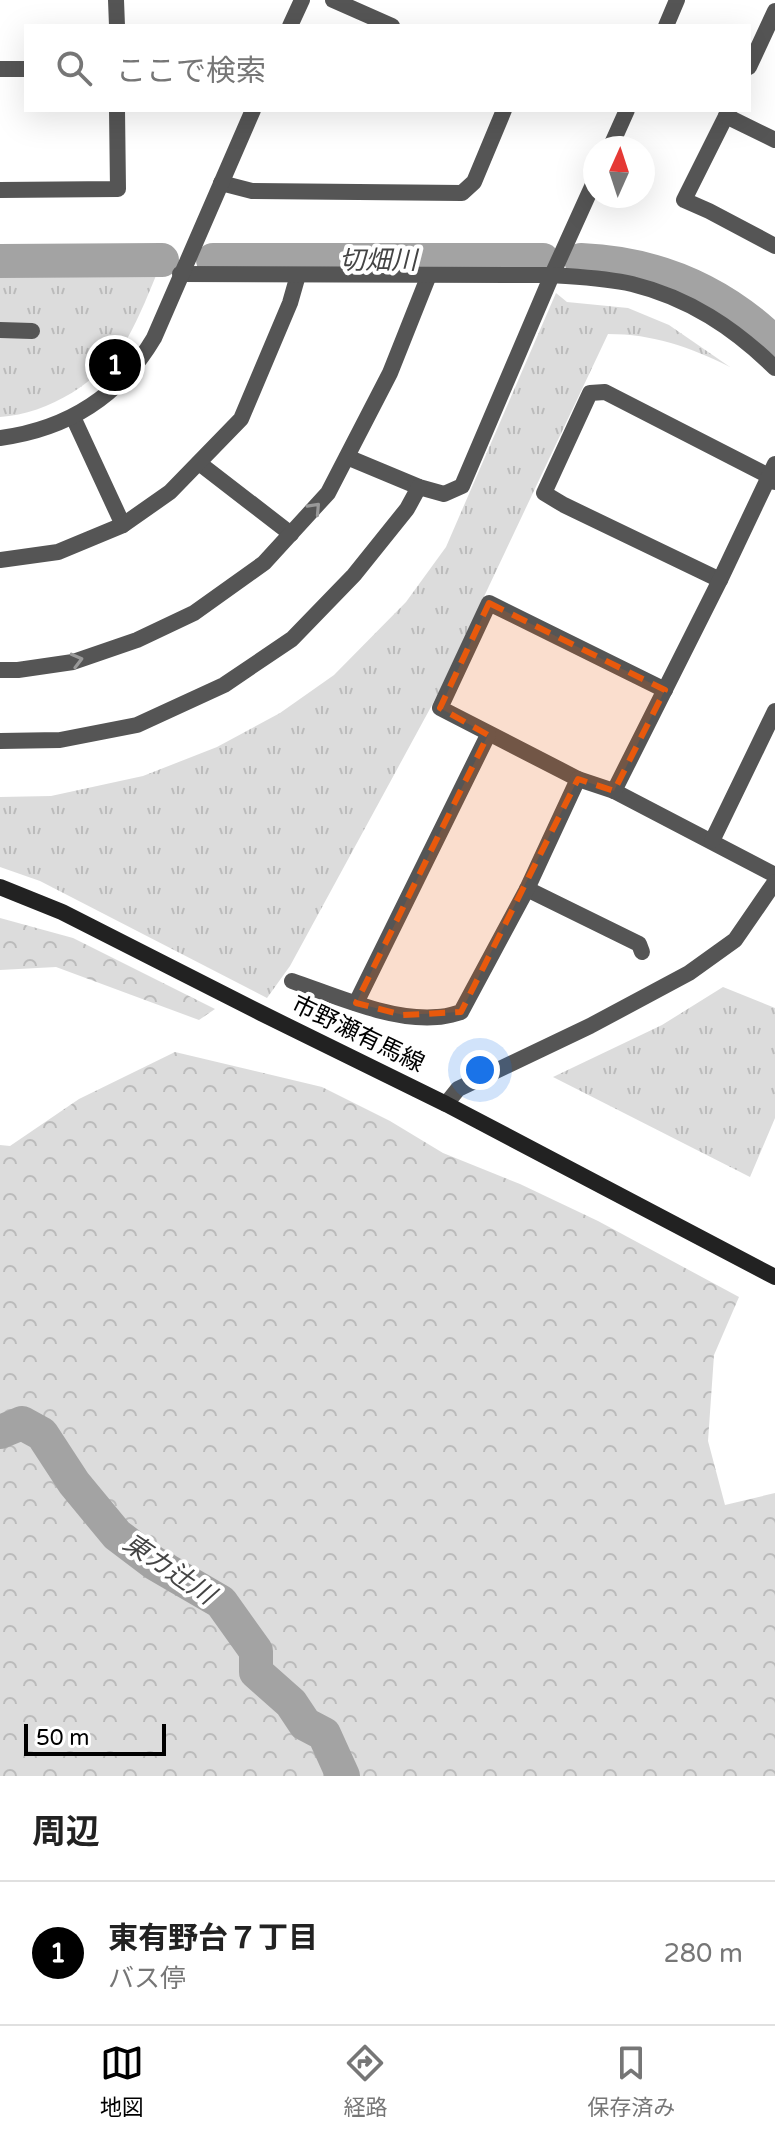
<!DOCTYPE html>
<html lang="ja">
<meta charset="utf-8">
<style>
:root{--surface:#fff;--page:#f6f6f6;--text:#222;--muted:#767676;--line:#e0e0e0;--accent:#000}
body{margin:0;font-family:"Varela Round","Noto Sans JP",sans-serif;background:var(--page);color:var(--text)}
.compass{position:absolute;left:583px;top:136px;width:72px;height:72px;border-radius:50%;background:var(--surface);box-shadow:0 8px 32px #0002;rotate:3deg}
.scale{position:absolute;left:24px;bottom:20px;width:142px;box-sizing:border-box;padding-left:8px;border:4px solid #000;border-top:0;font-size:22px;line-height:28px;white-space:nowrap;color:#000;-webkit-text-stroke:6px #fff;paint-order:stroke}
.you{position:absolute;left:480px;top:1070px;width:28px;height:28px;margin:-20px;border:6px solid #fff;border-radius:50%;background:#1a73e8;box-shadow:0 0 0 12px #1a73e833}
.badge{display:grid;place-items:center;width:52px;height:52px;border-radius:50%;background:var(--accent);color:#fff;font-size:26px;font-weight:700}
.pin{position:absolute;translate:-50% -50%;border:4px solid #fff;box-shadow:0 2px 8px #0006}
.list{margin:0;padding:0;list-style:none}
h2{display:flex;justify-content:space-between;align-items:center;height:104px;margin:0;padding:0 32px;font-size:34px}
h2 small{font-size:26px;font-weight:400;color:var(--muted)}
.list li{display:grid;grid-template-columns:52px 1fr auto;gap:24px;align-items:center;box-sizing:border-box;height:144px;padding:0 32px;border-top:2px solid var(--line)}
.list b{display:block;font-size:30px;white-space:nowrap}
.list p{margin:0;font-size:26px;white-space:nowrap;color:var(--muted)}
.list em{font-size:26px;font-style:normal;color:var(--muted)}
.icon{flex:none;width:44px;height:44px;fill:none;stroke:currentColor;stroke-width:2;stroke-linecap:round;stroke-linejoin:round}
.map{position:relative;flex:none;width:775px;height:1776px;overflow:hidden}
.search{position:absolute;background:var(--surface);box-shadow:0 8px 32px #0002;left:24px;right:24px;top:24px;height:88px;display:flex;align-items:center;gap:20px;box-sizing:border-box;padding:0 28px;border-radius:0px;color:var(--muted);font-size:30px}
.sheet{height:248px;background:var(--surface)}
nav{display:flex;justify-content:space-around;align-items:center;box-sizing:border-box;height:112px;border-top:2px solid var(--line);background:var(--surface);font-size:22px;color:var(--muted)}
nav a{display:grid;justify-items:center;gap:4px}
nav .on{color:var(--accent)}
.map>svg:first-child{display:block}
.forest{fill:url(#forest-crowns)}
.park{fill:url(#park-tufts)}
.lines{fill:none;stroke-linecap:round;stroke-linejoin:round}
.river{stroke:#a3a3a3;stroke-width:34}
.minor{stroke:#555;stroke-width:16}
.tertiary{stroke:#555;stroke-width:16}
.secondary{stroke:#222;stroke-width:16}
.oneway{stroke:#999}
.marked{fill:#e8590c;fill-opacity:0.2;stroke:#e8590c;stroke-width:6;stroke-dasharray:16 10;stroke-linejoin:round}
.labels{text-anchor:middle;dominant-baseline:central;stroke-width:8;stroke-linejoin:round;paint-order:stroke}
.street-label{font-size:24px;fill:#000;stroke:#fff}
.water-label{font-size:26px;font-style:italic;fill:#444;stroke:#fff}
</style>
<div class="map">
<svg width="775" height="1776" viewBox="0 0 775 1776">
<defs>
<pattern id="forest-crowns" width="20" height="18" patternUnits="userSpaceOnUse" patternTransform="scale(2)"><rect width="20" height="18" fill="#dcdcdc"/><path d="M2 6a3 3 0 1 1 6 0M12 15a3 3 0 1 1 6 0" fill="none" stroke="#bbb"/></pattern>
<pattern id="park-tufts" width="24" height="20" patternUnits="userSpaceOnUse" patternTransform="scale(2)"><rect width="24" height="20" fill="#dcdcdc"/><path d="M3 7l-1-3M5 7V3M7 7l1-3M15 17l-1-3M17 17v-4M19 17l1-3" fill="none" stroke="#bbb"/></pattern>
</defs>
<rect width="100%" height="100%" fill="#fff"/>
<g class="forest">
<polygon points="0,918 73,938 215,1009 199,1020 56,967 0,970"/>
<polygon points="175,1052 322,1087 390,1121 443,1153 520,1184 598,1221 739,1297 714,1355 708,1441 725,1505 775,1493 775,1776 0,1776 0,1145 10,1146 79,1099"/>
</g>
<g class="park">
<path d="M0,265L160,266C150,290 140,316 127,339C101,381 49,414 0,417Z"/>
<path d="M556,293L567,302L628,308L669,325L730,367C690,347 653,334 608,334L438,694L290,966L267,998L40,881L0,867V797L51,796L143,776L217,747L280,713L334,675L406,602L446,547Z"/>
<polygon points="723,987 775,1008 775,1118 750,1177 553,1077 662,1025"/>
</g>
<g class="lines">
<g class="river">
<polyline points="213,260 543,260"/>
<path d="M581,260C657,263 720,290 775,343"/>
<polyline points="0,261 162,260"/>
<polyline points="0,1432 22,1423 42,1434 74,1483 117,1535 154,1563 221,1602 256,1651 256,1672 291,1703 305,1724 324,1734 343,1776"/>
</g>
<g class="minor">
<polyline points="116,0 117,26"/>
<polyline points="333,0 392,26"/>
<polyline points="666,26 677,0"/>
<polyline points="749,67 775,11"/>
<polyline points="0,69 26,69"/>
<polyline points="729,110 684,200 709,211 775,246"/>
<polyline points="726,116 775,140"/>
<polyline points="610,148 627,110"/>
<polyline points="221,183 252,191 462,193 474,182 504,110"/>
<polyline points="0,190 118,189 117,110"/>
<polyline points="0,330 32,331"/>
<polyline points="73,417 123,525"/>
<polyline points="347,457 419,487 444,494 462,486 552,275 595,180"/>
<polyline points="199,463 291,534"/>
<polyline points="0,560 58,552 123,525 170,492 241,419 290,303 298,275"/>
<polyline points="720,580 564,505 544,493 590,393 605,392 769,476 775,482"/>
<polyline points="0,670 18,670 73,662 137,640 194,613 264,563 328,493 390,373 429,275"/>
<polyline points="665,690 489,603 440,708 578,779 614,791 775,875"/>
<polyline points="0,741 60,740 137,725 224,685 292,639 354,575 407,509 419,487"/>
<polyline points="614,791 720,580 775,464"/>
<polyline points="712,841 775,711"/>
<polyline points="527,889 639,944 642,952"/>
<path d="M292,981C336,996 391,1021 437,1017C445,1017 454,1014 461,1012L527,889L578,779"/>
<polyline points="356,1003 488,735"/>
</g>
<g class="tertiary">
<polyline points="290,26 302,0"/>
<path d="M180,274L552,275C578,277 606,278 632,284C689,298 734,328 775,368"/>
<path d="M0,438C67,429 119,397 154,338L253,110"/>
<polyline points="446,1104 458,1089 590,1026 689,973 735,940 775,882"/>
</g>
<polyline class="secondary" points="0,887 62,912 261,1013 446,1104 775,1277"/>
</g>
<defs><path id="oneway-chevron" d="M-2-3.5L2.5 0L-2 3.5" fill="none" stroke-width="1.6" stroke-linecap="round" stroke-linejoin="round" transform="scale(2)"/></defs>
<g class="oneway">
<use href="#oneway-chevron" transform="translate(315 508) rotate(-47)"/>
<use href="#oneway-chevron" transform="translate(77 660) rotate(-15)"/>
</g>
<path class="marked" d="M489,603L665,690L614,791L578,779L461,1012L403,1015L356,1003L488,735L440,708Z"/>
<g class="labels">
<g class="street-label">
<text transform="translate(358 1034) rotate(26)">市野瀬有馬線</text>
</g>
<g class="water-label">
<text x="378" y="260">切畑川</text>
<text transform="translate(169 1569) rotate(34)">東カ辻川</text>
</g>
</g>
</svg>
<svg class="compass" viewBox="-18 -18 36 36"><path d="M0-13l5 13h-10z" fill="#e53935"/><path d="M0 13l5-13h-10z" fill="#767676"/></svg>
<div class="scale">50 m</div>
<div class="you"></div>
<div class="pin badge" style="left:115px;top:365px">1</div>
<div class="search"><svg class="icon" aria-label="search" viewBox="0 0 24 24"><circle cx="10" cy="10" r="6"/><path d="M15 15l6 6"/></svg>ここで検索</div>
</div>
<section class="sheet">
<h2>周辺<small></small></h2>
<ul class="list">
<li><span class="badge">1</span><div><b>東有野台７丁目</b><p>バス停</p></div><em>280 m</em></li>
</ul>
</section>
<nav>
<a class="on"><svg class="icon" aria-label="map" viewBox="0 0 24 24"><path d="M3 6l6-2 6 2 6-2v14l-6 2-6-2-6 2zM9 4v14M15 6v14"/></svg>地図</a>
<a><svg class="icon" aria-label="directions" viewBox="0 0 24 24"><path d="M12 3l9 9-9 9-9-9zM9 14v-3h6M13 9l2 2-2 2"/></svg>経路</a>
<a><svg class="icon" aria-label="saved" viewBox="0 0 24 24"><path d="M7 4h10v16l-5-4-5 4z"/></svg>保存済み</a>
</nav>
